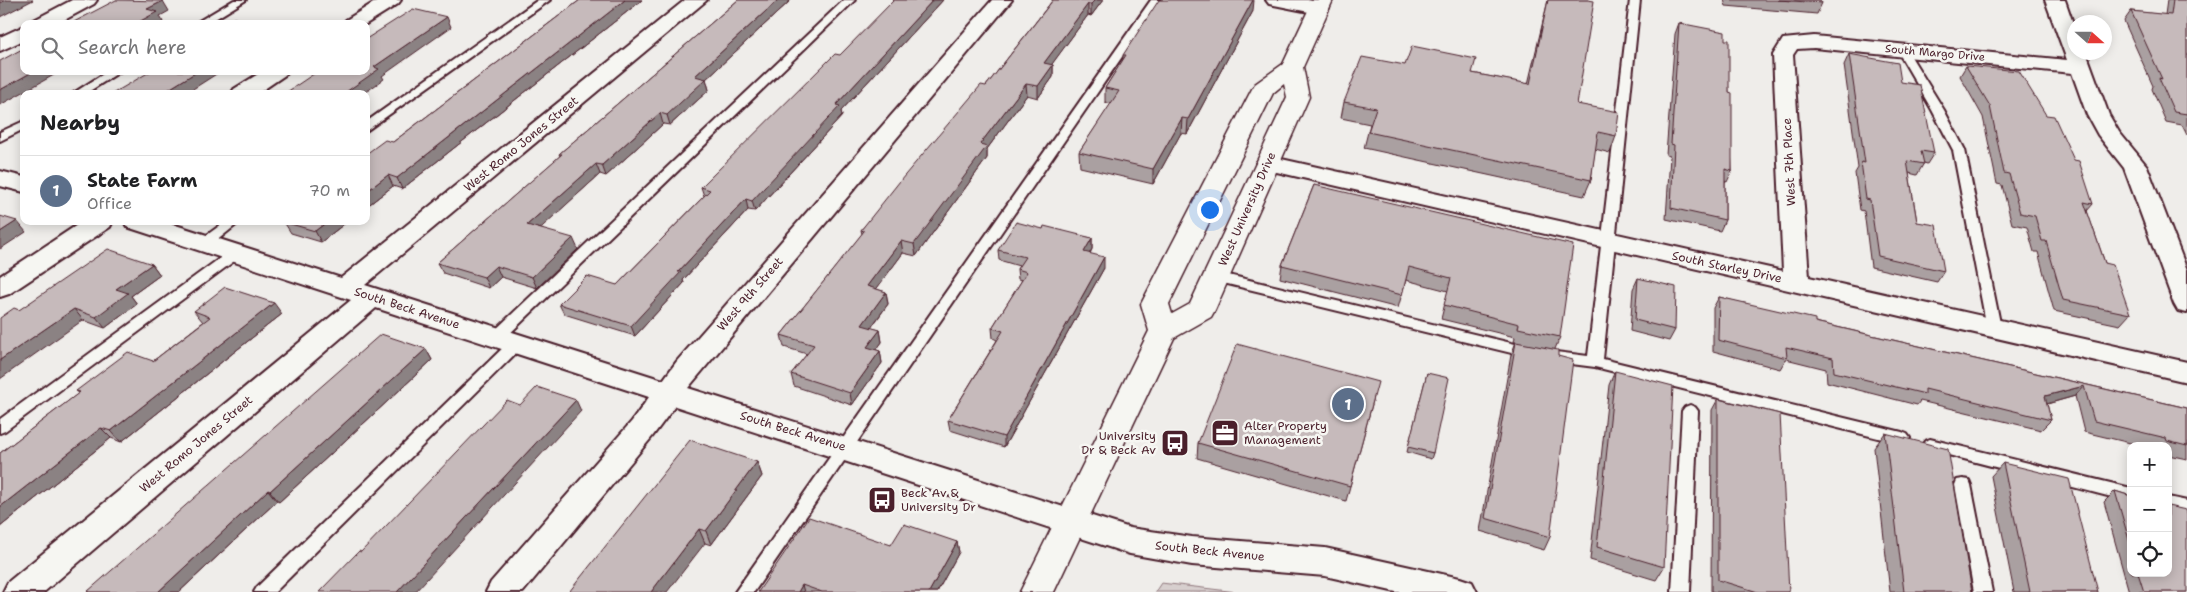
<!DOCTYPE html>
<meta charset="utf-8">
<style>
:root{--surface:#fff;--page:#f6f6f6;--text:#202124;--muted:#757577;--line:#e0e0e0;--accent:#d93025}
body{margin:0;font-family:"Shantell Sans",sans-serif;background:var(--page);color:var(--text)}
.controls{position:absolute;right:15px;bottom:15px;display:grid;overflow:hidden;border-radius:10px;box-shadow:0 2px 12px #0003}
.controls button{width:45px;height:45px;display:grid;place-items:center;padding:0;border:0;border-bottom:1px solid var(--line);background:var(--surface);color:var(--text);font:25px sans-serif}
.compass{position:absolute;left:2067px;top:15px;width:45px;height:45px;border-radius:50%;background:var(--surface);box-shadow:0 2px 12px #0003;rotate:111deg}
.you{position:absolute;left:1209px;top:209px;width:18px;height:18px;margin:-12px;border:4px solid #fff;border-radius:50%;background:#1a73e8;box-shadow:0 0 0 8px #1a73e833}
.badge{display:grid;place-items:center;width:32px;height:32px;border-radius:50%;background:var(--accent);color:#fff;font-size:16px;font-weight:700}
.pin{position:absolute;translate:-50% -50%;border:2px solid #fff;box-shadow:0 1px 5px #0006}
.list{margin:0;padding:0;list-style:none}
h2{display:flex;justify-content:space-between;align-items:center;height:65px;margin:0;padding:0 20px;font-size:21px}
h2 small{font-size:16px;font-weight:400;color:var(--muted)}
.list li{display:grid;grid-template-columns:32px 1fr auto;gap:15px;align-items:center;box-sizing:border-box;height:70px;padding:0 20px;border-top:1px solid var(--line)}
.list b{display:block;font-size:19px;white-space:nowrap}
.list p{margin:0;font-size:16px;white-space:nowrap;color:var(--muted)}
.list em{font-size:16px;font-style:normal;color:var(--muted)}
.icon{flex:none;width:28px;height:28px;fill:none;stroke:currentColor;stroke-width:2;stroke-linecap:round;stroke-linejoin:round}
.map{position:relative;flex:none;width:2187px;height:592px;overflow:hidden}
.search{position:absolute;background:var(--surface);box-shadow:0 2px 12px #0003;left:20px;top:20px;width:350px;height:55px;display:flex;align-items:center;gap:12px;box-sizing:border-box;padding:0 18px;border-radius:10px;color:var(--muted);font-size:19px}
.panel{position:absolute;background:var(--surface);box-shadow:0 2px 12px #0003;left:20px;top:90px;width:350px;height:135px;border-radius:10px}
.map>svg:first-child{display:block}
.green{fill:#d7cfce;stroke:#90777c}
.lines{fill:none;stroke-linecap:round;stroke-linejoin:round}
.lane-casing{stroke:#4a1f2b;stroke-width:4}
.street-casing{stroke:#4a1f2b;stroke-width:4}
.primary-casing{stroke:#4a1f2b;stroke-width:3}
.lane{fill:#f6f6f2;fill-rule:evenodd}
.street{fill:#f6f6f2;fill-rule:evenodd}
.primary{fill:#f6f6f2;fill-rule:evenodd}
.wall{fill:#aaa0a1;stroke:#4a1f2b}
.shaded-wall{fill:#8b8283;stroke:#4a1f2b}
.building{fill:#c6babb;stroke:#4a1f2b}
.labels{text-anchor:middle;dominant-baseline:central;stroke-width:5;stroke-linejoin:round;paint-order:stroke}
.far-street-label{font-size:11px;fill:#4a1f2b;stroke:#f6f6f2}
.street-label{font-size:12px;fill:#4a1f2b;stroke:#f6f6f2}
.poi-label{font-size:12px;fill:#4a1f2b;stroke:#f6f6f2;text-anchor:start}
</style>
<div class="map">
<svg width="2187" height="592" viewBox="0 0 2187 592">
<rect width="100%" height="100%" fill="#efedea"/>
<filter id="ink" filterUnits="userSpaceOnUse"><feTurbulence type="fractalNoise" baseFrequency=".02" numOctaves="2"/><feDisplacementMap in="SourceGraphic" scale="10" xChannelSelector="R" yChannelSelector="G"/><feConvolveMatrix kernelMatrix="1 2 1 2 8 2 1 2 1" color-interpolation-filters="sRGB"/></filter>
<g filter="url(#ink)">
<polygon class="green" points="1161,583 1237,592 1155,592"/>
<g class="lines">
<defs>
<g id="lane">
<polygon points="234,0 246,0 207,24 194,24"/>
<polygon points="538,0 550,0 366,131 366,122"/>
<polygon points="844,0 855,0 502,341 492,341 490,337 492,333"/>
<polygon points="1151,0 1161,0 754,592 735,592"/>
<polygon points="1630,0 1640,0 1603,359 1902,432 1907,434 1910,438 1907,442 1902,444 1595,367 1540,360 1211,280 1209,277 1211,274 1216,272 1540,350 1588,356"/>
<polygon points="1902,47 1907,50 1944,110 1965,150 2001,328 1999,332 1989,332 1987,328 1953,150 1932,110 1897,50"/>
<polygon points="108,71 121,71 85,94 72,94"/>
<polygon points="24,121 24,129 0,141 0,132"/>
<polygon points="226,221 241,221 210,246 200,246 198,243 200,240"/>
<polygon points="236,249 241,250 243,253 241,256 5,431 0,433 0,419 231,250"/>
<polygon points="516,339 521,340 523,344 521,348 275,592 254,592 257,587 511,340"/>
<polygon points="1690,405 1695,407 1698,411 1690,592 1672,592 1682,411 1685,407"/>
<polygon points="1930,439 2131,488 2131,502 1925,449 1922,445 1925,441"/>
<polygon points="1963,479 1969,480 1971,485 1992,592 1974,592 1955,485 1957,480"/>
<polygon points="2168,497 2187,501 2187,515 2168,511"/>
</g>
<g id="street">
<polygon points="72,0 97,0 94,4 57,24 31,24 34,20"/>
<polygon points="378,0 401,0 398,4 366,24 343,24 346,20"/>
<polygon points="685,0 707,0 365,285 663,380 677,361 992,0 1012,0 688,388 1130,528 1192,537 1325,548 1460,578 1472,582 1477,592 1396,592 1325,576 1192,565 1130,554 675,406 652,437 523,592 486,592 491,582 632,421 649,397 376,308 44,592 3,592 8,582 351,300 127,227 124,221 163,221 341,278"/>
<polygon points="1266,0 1308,0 1326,4 1329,8 1326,12 1319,14 1269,4"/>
<polygon points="2045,0 2065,0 2074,26 2074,52 2086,52 2109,115 2119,132 2147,166 2187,270 2187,313 2178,311 2174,304 2124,168 2098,135 2087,115 2072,73 1814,48 1797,49 1793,55 1809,277 2187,362 2187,382 1268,170 1260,168 1256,163 1260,158 1268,156 1783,271 1773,55 1783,39 1814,36 2067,60"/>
<polygon points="24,26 24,40 0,51 0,37"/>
<polygon points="263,71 288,71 285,75 257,94 231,94 234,89"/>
<polygon points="0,171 24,177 24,192 0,186"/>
<polygon points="83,221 113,221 110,227 9,294 0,297 0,276"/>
</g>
<path id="primary" d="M1313,0H1333L1303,67L1309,97L1215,310L1211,317L1174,338L1054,592H1020L1149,331L1141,304L1252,89L1255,84L1283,64ZM1284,84L1287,97L1190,304L1172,314L1169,304L1273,93Z"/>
</defs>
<use href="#lane" class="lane-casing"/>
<use href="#street" class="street-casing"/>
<use href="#primary" class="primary-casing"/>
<use href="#lane" class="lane"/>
<use href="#street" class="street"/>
<use href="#primary" class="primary"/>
</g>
<g class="wall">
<polygon points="580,0 642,0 402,189 393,186 366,207 393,142"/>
<polygon points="738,0 791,0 706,79 709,90 670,125 663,124 606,176 600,174 540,228 578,249 537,288 501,277 489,288 443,273 437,263 560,156 559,154"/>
<polygon points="893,0 943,0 841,111 842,116 755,211 748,210 683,280 684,283 635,336 564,314 559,304 617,285 704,196 701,187 840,55 894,1"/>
<polygon points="1052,0 1103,0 1091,16 1088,15 1051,65 1053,65 1053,77 1038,98 1027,95 987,149 987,158 916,256 903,253 876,289 886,292 888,304 871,328 880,330 882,342 876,350 880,351 882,363 852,405 794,386 791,374 807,354 784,347 781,335 862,234 861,230 986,86 1052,1"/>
<polygon points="1548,0 1588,0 1577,104 1616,136 1610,153 1595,149 1591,180 1584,196 1364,148 1370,124 1341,118 1344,102 1405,65 1472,73 1528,84"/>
<polygon points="1724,0 1820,0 1822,3 1817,14 1726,6"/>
<polygon points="2167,0 2185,0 2187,5 2187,135 2182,125 2166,122 2152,89 2153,86 2124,21 2131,11 2165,15"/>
<polygon points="1253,11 1187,134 1181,133 1153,184 1080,167 1079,152 1111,104 1105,102 1105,88 1123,60 1123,55"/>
<polygon points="1679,23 1725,40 1729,92 1732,171 1727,182 1725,181 1725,220 1720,231 1666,219 1670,156 1666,155 1675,34"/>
<polygon points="1849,54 1901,82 1934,153 1927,164 1924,163 1917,175 1909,173 1917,222 1944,271 1937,282 1871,267 1864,211 1860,210 1855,173 1858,168 1844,65"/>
<polygon points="1966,66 2093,204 2087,211 2105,263 2130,314 2120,325 2054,311 2038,252 2034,252 2027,227 2012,224 2002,185 1997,184 1983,117 1960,76"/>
<polygon points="1314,185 1560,337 1555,349 1558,356 1550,537 1544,550 1480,531 1511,355 1516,342 1514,342 1515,337 1441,319 1448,291 1406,280 1398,308 1280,278 1282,265"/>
<polygon points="285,221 348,221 321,242 291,233 284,222"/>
<polygon points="1043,229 1092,238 1092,249 1090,254 1104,268 1004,447 950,430 948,420 997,340 993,338 992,328 1022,280 1018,279 1017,269 1019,266 999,260 998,250"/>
<polygon points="152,264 160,275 131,296 137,304 105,328 83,320 19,310"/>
<polygon points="1638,278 1675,330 1669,341 1630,331 1633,289"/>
<polygon points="1719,297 1815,322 2187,408 2187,459 2168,455 2168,446 2143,446 2084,432 2075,396 2047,404 2051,420 2041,430 1920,401 1917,405 1827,382 1826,369 1786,359 1780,369 1713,351 1713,308"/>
<polygon points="194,311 282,314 121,442 111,438 0,527 0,453 79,393 76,391 153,361 203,322"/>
<polygon points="426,349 432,360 279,502 277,501 179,592 87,592"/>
<polygon points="1615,371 1664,567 1656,580 1590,560 1609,385"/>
<polygon points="1427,373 1433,453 1431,459 1407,452"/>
<polygon points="1374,397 1346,501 1197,458 1198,443"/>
<polygon points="1718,399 1789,592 1715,592 1711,591 1712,410"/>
<polygon points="1885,433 1972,592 1890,592 1874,448"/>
<polygon points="757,462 762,476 711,545 705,543 569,592"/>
<polygon points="2003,463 2098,592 2014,592 1991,476"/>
<polygon points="2115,491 2131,496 2131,573 2168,573 2187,592 2129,592 2104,502"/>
<polygon points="957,542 959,552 937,592 758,592 891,545"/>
</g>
<g class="shaded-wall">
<polygon points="6,0 33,0 0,17 0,3"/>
<polygon points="625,0 642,0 402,189 397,178"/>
<polygon points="778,0 791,0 705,80 706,79 709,90 670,125 667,115 695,76"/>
<polygon points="933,0 943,0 841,111 842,116 755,211 752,201 836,105"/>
<polygon points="1095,0 1103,0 1091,16 1091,4"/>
<polygon points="1253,0 1254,0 1253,11 1187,134 1188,119"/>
<polygon points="163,1 169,11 160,16 163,22 160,24 135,24 147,9"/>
<polygon points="1088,4 1088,15 1044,75 1044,63"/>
<polygon points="447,17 451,27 382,76 384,79 363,94 343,94 374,67"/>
<polygon points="1053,65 1053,77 1038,98 1038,86"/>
<polygon points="34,71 61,71 0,105 0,90"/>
<polygon points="198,71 221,71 185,94 161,94"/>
<polygon points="1026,84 1027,95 987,149 987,158 916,256 914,244 980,144"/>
<polygon points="660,113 663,124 606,176 602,165"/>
<polygon points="1182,118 1181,133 1153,184 1153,169"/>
<polygon points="596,164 600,174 532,236 527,225"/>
<polygon points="388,175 393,186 366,207 366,192"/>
<polygon points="746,199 748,210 683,280 684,283 635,336 631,326 678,272"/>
<polygon points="17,221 26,232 0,249 0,232"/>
<polygon points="328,221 348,221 321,242 315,231"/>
<polygon points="573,238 578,249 537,288 532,277"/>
<polygon points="1092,238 1092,249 1084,263 1084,252"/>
<polygon points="901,241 903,253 869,299 867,286"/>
<polygon points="1104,257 1104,268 1004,447 1004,437"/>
<polygon points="152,264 160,275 131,296 137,304 105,328 96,317 116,289"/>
<polygon points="496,266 501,277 489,288 484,277"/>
<polygon points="886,292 888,304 864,337 862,325"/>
<polygon points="274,303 282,314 121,442 111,431"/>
<polygon points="74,309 83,320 0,379 0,360"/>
<polygon points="880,330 882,342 870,359 867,347"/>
<polygon points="426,349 432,360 279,502 270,491"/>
<polygon points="880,351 882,363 852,405 850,393"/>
<polygon points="2084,386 2075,396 2036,407 2045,396"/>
<polygon points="576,400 581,411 415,592 397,592"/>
<polygon points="101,428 111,438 0,527 0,507"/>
<polygon points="757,462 762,476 711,545 706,531"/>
<polygon points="268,490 277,501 179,592 158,592"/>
<polygon points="699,529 705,543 667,592 651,592"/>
<polygon points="957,542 959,552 937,592 929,592"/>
<polygon points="802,585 804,592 798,592"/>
</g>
<g class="building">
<polygon points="0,0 6,0 0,3"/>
<polygon points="116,0 163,1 147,9 157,12 135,24 70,24"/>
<polygon points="580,0 625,0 397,178 388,175 366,192 366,154 385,140 393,142"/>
<polygon points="738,0 778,0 695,76 706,79 667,115 660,113 602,165 596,164 527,225 573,238 532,277 496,266 484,277 437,263 562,154 559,154"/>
<polygon points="894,0 933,0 836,105 840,106 752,201 746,199 678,272 681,272 631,326 559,304 587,276 617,285 710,190 701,187 835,54 840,55"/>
<polygon points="1053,0 1095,0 1091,4 1088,4 1044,63 1053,65 1038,86 1026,84 980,144 987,146 914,244 901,241 867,286 886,292 862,325 880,330 867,347 880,351 850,393 791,374 814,345 781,335 864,231 861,230 900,181 981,85 986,86"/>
<polygon points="1159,0 1253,0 1188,119 1182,118 1153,169 1079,152 1119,91 1105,88 1126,55 1123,55"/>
<polygon points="1548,0 1588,0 1594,1 1577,104 1619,112 1616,136 1598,132 1591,180 1368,132 1376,108 1344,102 1362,57 1405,65 1412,46 1476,59 1472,73 1530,84"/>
<polygon points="1778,0 1820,0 1822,3"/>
<polygon points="2173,0 2185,0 2187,5 2187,114 2174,112 2159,78 2162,79 2131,11 2171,15"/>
<polygon points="413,9 447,17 374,67 379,69 343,94 284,94 318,71 366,71 366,39"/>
<polygon points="234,18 258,24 223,24"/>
<polygon points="1679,23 1725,32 1725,40 1729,40 1729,92 1732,93 1732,171 1725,169 1725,220 1671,208 1674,145 1671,144"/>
<polygon points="24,48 24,71 34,71 0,90 0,61"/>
<polygon points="1849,54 1898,63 1901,82 1920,85 1934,153 1921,151 1924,164 1907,161 1917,222 1936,225 1944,271 1878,256 1870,200 1866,199 1861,162 1865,163"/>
<polygon points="1966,66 2019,71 2046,115 2054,116 2074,160 2079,161 2093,204 2084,202 2105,263 2113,265 2130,314 2063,300 2046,241 2042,241 2035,216 2020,213 2009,174 2004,173 1990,106"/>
<polygon points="151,71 198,71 161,94 112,94"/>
<polygon points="1314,185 1573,245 1560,337 1518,328 1519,324 1444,305 1451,278 1409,267 1402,295 1282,265"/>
<polygon points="0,216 17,221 0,232"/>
<polygon points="285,221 328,221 315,231 284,222"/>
<polygon points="1016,222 1043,229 1044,226 1092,238 1084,252 1104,257 1004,437 948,420 1003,331 992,328 1027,272 1017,269 1025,257 998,250"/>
<polygon points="108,249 152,264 116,289 128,293 96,317 74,309 0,360 0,318 14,308 19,310"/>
<polygon points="1638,278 1676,287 1675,330 1635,320"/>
<polygon points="225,287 274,303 111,431 101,428 0,507 0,453 80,392 76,391 128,352 153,361 210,317 194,311"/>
<polygon points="1719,297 1815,319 1815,322 2187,408 2187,446 2167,441 2166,438 2094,421 2084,386 2045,396 2051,420 1925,389 1925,394 1834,372 1833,358 1786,347 1787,358 1718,340"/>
<polygon points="381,334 426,349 270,491 268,490 158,592 87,592"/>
<polygon points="1516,342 1558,350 1558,356 1573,360 1550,537 1485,518"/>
<polygon points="1237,344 1378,382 1350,486 1198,443"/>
<polygon points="1615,371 1673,386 1664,567 1597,547"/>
<polygon points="1427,373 1449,378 1433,453 1408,447"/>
<polygon points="537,387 576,400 397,592 319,592 359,551 361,552 507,400 520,405"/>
<polygon points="1718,399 1780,414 1789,592 1758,592 1718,580"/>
<polygon points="1885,433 1948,449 1972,592 1904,592"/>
<polygon points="690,440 757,462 706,531 699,529 651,592 569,592"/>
<polygon points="2003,463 2069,479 2098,592 2030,592"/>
<polygon points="2115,491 2131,496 2131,547"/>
<polygon points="2168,506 2186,510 2187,514 2187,592 2144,592 2138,573 2168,573"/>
<polygon points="809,517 891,545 904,524 957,542 929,592 822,592 802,585 798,592 758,592"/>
</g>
</g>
<defs>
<symbol id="office-square" viewBox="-11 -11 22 22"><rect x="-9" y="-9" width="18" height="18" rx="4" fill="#4a1f2b" stroke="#f6f6f2"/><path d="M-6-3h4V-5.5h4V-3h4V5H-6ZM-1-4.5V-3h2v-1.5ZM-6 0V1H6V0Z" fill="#fff"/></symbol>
<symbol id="bus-square" viewBox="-11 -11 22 22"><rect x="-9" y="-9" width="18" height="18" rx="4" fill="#4a1f2b" stroke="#f6f6f2"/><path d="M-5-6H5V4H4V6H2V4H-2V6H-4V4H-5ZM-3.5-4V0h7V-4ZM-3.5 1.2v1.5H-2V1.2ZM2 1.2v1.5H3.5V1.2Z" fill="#fff"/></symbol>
</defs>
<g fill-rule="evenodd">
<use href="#office-square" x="1209" y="417" width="32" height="32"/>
<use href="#bus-square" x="1159" y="427" width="32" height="32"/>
<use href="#bus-square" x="866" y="484" width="32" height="32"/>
</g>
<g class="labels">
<g class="far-street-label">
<text transform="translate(1935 53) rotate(5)">South Margo Drive</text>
</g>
<g class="street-label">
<text transform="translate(521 144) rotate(-39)">West Romo Jones Street</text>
<text transform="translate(1789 162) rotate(-93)">West 7th Place</text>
<text transform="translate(1247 209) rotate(-66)">West University Drive</text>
<text transform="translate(1727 267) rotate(12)">South Starley Drive</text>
<text transform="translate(750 294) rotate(-49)">West 9th Street</text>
<text transform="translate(407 308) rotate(18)">South Beck Avenue</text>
<text transform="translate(793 431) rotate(17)">South Beck Avenue</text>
<text transform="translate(196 444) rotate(-40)">West Romo Jones Street</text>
<text transform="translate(1210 551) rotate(6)">South Beck Avenue</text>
</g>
<g class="poi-label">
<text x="1244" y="426">Alter Property<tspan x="1244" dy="14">Management</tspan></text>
<text x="1156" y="436" text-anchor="end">University<tspan x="1156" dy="14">Dr &amp; Beck Av</tspan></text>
<text x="901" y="493">Beck Av &amp;<tspan x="901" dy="14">University Dr</tspan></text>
</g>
</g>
</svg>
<div class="controls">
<button>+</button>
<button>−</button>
<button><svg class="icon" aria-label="locate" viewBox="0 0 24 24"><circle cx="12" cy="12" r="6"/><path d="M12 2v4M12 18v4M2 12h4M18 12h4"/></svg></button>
</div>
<svg class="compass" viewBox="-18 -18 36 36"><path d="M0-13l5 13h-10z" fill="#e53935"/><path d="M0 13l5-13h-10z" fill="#757577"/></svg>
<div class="you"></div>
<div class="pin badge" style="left:1348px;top:404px;background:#5c6f8a">1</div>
<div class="search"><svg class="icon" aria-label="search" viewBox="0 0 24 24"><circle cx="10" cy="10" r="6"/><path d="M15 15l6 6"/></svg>Search here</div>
<section class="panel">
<h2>Nearby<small></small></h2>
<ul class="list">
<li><span class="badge" style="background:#5c6f8a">1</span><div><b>State Farm</b><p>Office</p></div><em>70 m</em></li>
</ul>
</section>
</div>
